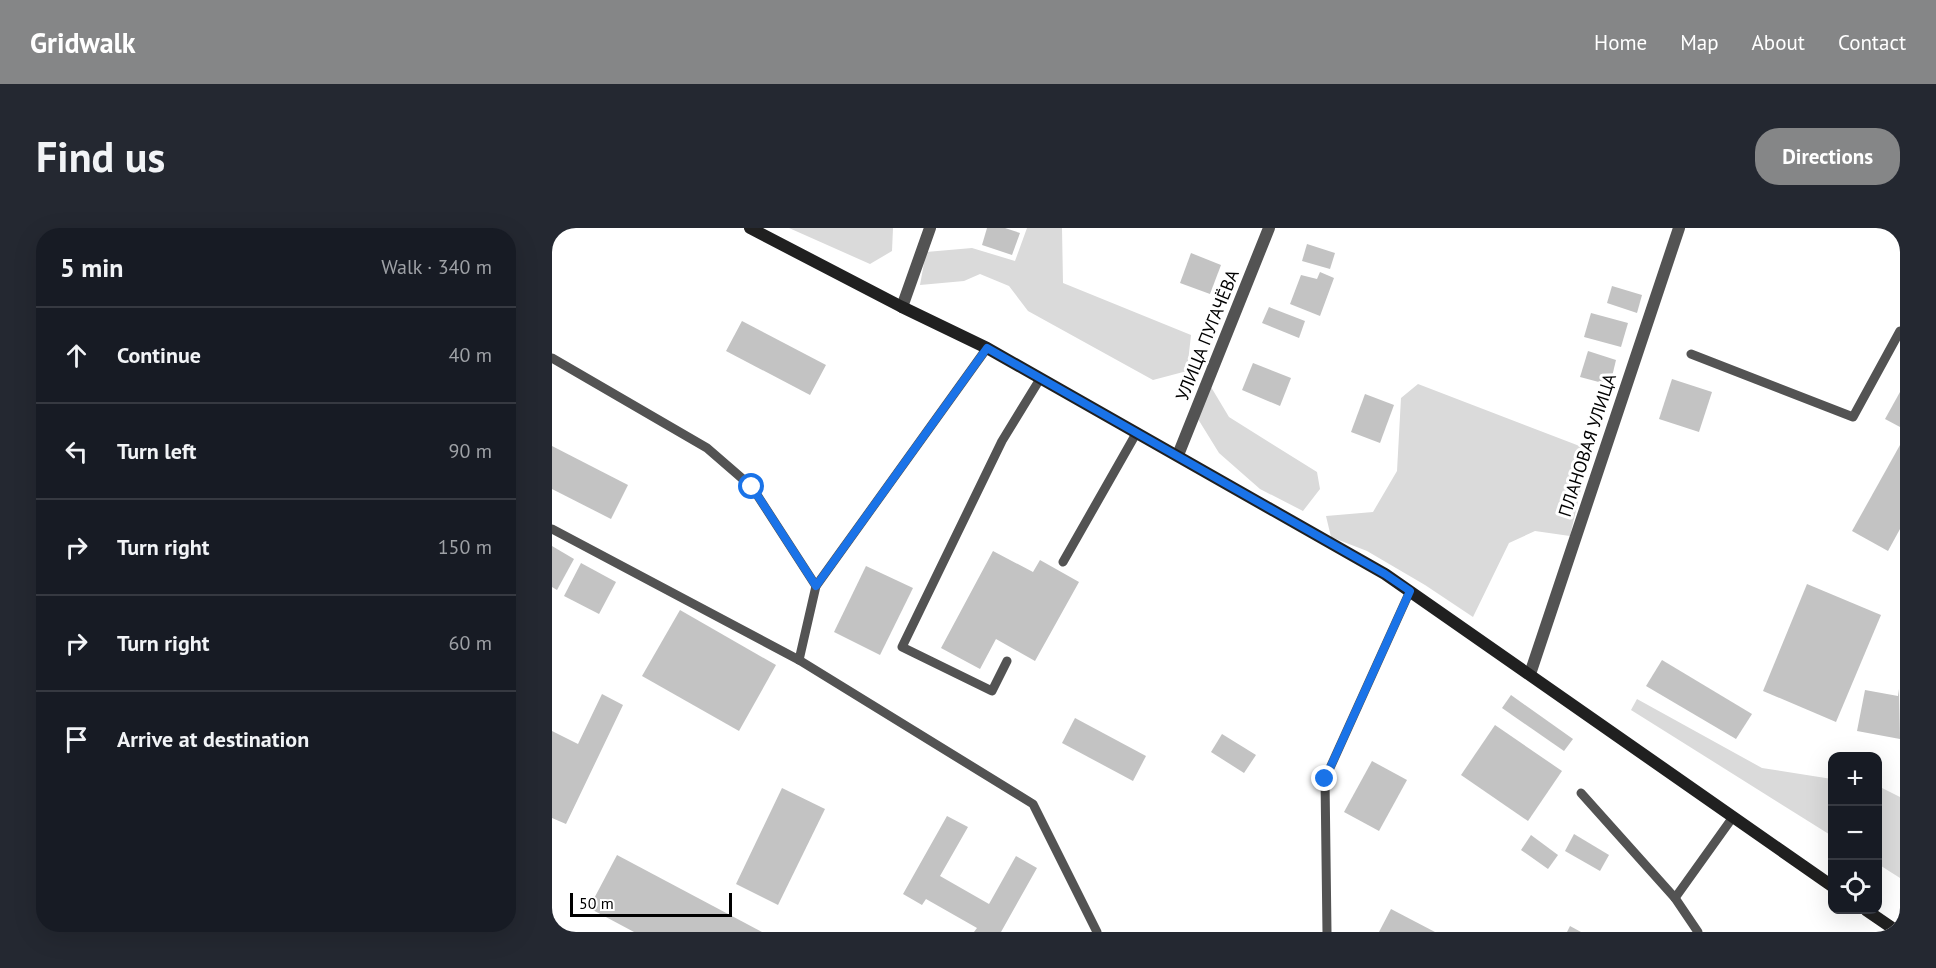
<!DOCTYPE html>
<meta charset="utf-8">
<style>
:root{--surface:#171b24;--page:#242831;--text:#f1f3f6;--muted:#9ea1a6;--line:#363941;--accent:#858687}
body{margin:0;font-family:"PT Sans",sans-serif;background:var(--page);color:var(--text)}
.controls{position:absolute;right:18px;bottom:18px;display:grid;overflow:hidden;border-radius:12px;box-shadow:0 6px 24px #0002}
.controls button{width:54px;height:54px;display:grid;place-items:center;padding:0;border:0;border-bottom:2px solid var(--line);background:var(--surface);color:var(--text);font:30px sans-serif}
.scale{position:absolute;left:18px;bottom:15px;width:162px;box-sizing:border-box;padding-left:6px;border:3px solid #000;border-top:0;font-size:16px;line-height:21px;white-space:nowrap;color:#000;-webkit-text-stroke:4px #fff;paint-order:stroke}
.stop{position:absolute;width:18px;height:18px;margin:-14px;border:4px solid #1a73e8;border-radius:50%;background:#fff}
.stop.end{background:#1a73e8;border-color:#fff;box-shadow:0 2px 6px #0008}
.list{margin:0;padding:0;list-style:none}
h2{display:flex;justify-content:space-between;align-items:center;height:78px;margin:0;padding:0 24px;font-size:26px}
h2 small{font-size:20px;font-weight:400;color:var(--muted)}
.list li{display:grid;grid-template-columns:39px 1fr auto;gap:18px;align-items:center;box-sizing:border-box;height:96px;padding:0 24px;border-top:2px solid var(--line)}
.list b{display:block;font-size:22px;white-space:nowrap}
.list em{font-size:20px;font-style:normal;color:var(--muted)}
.icon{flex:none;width:33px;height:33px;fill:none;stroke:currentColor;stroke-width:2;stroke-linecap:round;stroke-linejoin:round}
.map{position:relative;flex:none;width:1348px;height:704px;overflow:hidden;border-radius:24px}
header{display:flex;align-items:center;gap:36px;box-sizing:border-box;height:84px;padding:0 30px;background:var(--accent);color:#fff}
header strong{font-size:28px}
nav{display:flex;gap:33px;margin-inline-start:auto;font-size:21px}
.intro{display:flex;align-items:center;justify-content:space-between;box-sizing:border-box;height:144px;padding:0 36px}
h1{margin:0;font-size:42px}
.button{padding:15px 27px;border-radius:24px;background:var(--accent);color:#fff;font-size:21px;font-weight:700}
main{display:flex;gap:36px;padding:0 36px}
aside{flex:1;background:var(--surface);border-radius:24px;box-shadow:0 6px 24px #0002}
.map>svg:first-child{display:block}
.green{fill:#dadada}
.building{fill:#c3c3c3}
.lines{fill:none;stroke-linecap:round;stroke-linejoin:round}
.lane{stroke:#535353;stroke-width:9}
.street{stroke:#535353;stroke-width:12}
.secondary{stroke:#202020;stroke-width:12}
.route{stroke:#1a73e8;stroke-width:8}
.labels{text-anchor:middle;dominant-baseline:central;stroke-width:6;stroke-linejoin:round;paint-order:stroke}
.street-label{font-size:18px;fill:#000;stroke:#fff}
</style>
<header>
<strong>Gridwalk</strong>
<nav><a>Home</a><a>Map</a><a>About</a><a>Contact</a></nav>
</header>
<div class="intro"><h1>Find us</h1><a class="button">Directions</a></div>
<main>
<aside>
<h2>5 min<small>Walk · 340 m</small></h2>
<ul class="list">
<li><svg class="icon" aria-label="ahead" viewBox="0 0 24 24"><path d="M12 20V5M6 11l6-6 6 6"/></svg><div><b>Continue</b></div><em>40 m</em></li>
<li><svg class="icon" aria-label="left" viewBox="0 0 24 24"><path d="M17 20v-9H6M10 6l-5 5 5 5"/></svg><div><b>Turn left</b></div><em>90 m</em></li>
<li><svg class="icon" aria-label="right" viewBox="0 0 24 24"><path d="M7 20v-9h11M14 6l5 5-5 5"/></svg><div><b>Turn right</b></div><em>150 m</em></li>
<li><svg class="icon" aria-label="right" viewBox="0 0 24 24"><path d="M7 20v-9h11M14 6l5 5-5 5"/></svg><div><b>Turn right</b></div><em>60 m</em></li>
<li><svg class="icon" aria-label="arrive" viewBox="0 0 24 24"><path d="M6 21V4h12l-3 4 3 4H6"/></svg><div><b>Arrive at destination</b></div></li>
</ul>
</aside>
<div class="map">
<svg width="1348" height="704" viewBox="0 0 1348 704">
<rect width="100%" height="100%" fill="#fff"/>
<g class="green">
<polygon points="237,0 341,0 340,23 318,36"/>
<polygon points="475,0 510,0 511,55 639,107 635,143 601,152 476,83 457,58 428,46 412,53 368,57 374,24 420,20 463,33"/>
<polygon points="866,156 1038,222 1018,308 983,303 957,315 921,389 873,357 815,323 779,309 774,288 821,284 845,243 849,170"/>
<polygon points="659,159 677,189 765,244 768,261 751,283 708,261 667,225 646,191"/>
<polygon points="1085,471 1210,540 1280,551 1280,608 1079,482"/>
<polygon points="1326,558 1348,569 1348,650 1326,636"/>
</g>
<g class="building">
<polygon points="435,0 453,0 468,5 460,27 430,17"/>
<polygon points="755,16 783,25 778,41 750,33"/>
<polygon points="639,25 669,37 658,66 628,55"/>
<polygon points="768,44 782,50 768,88 738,76 749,47 765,51"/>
<polygon points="1060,58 1090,67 1085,85 1055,75"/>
<polygon points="717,79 753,93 747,110 710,95"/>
<polygon points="1039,85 1076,95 1069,119 1032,109"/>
<polygon points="190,93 274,137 258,167 174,123"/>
<polygon points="1036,123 1064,132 1058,157 1028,149"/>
<polygon points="701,135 739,150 728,178 690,162"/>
<polygon points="1120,151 1160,164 1147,204 1107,191"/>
<polygon points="1348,164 1348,199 1333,191"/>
<polygon points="813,166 842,177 828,215 799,204"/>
<polygon points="1348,217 1348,301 1336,323 1300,303"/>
<polygon points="0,218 76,257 59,291 0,261"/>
<polygon points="0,318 22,331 5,362 0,359"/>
<polygon points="441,323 481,344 488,332 527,354 483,433 444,411 428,441 389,420"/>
<polygon points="29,335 64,354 47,386 12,368"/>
<polygon points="314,338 361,360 328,427 282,404"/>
<polygon points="1255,356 1329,387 1284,494 1211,463"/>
<polygon points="128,382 224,437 187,503 90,448"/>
<polygon points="1110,432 1200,486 1184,511 1094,458"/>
<polygon points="1347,461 1348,511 1305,503 1313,462 1346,468"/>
<polygon points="50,466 71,477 14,596 0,590 0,503 26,516"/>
<polygon points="959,467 1021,511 1012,523 950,480"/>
<polygon points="523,490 594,528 581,553 510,515"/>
<polygon points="943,497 1010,543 976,593 909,547"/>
<polygon points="670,506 704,527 692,545 659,524"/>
<polygon points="820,533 855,552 827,603 792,584"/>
<polygon points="230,560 273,581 226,677 184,656"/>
<polygon points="395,588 416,599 388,648 437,676 464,628 485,640 449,704 422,704 425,700 374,671 370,677 351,666"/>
<polygon points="1022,606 1057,627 1048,643 1013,623"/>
<polygon points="979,607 1006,627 996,641 969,622"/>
<polygon points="65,627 210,704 82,704 37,680"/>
<polygon points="839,681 883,704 827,704"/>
<polygon points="1018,698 1029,704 1015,704"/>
</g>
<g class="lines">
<g class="lane">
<polyline points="1139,126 1301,189 1348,103"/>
<polyline points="0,130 155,220 200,259 264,358 247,432"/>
<polyline points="0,301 247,432 481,576 545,704"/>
<polyline points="511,334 585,204"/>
<polyline points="264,358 435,120"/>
<polyline points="455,433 440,463 350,419 450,213 488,151"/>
<polyline points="1029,565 1123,670 1146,704"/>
<polyline points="1123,670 1181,589"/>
<polyline points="775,704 773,551 858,363"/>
</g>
<g class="street">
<polyline points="350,79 378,0"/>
<polyline points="626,227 717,0"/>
<polyline points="978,446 1127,0"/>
</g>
<g class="secondary">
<polyline points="198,0 350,79 435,120 833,346 1280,658"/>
<polyline points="1314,682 1346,704"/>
</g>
</g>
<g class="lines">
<polyline class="route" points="200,259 264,358 435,120 833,346 858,363 773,551"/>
</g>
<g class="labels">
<g class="street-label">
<text transform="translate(655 107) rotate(-68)">УЛИЦА ПУГАЧЁВА</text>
<text transform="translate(1035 217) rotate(-72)">ПЛАНОВАЯ УЛИЦА</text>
</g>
</g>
</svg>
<div class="controls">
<button>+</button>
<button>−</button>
<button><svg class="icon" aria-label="locate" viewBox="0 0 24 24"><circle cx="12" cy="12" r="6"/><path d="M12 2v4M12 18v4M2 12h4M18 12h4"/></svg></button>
</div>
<div class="scale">50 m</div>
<div class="stop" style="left:200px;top:259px"></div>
<div class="stop end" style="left:773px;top:551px"></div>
</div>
</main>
